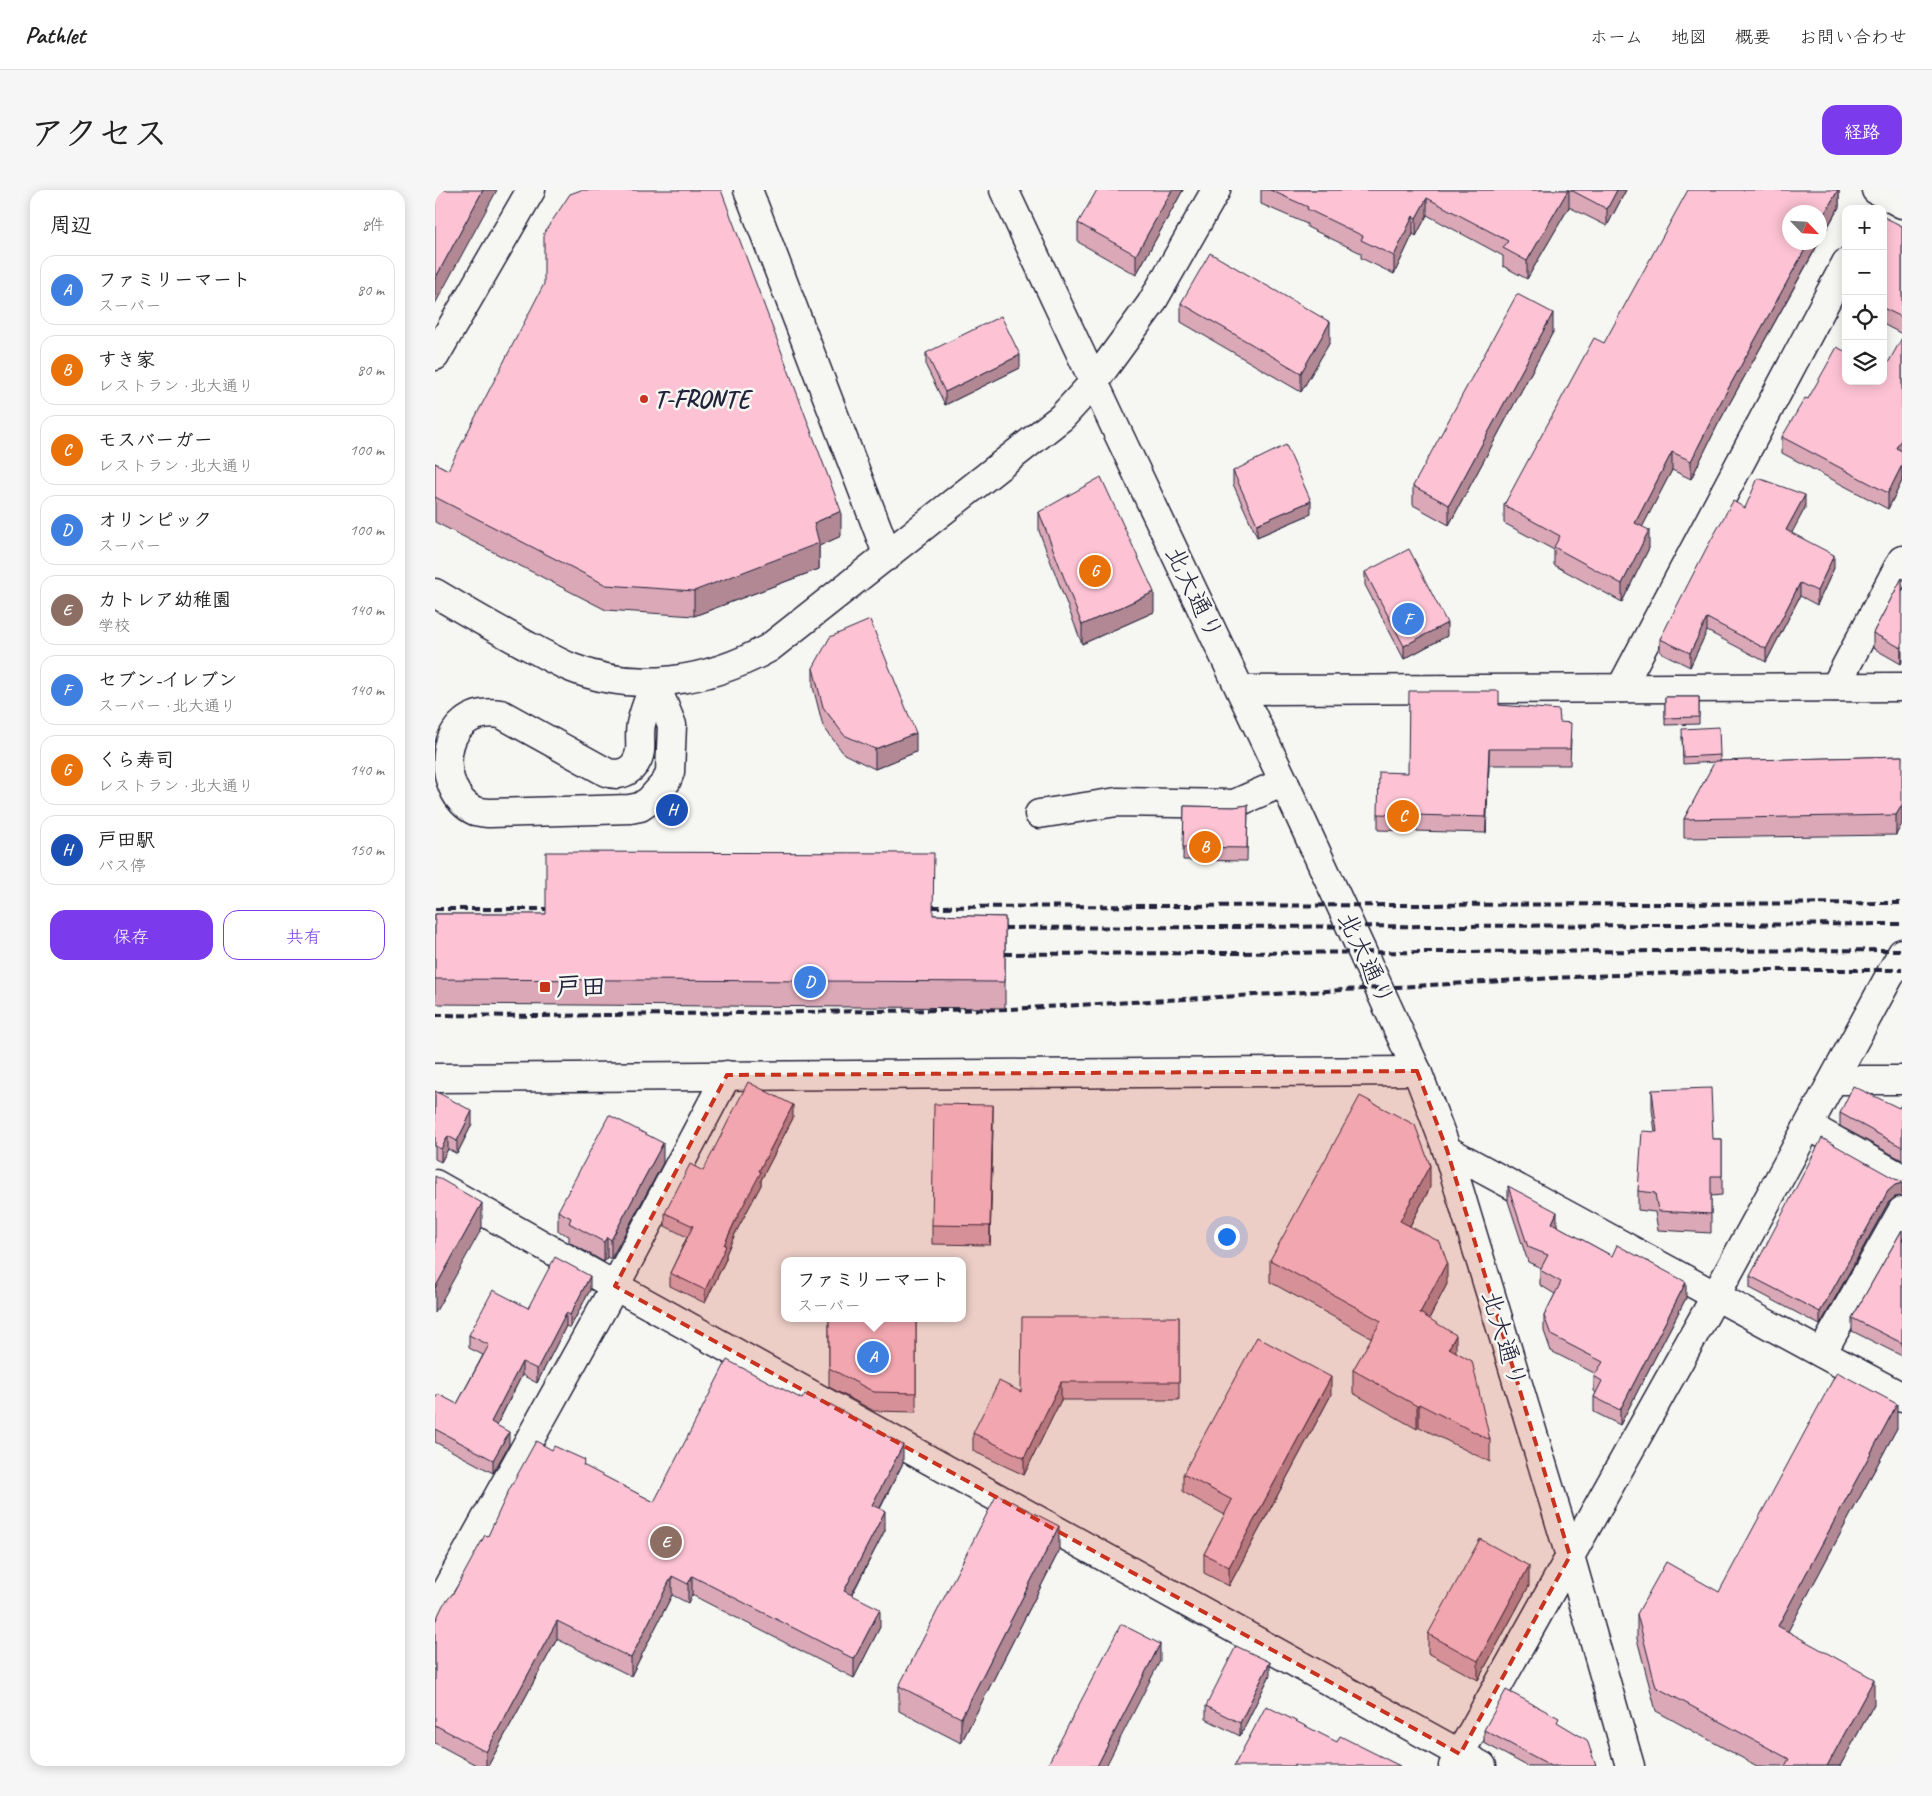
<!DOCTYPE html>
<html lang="ja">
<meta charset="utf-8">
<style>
:root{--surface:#fff;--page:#f6f6f6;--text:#222;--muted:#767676;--line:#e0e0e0;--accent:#7c3aed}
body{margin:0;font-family:Caveat,"Klee One",sans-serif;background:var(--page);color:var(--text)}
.controls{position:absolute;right:15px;top:15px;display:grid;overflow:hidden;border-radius:10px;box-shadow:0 2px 12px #0003}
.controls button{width:45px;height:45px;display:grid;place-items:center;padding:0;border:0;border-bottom:1px solid var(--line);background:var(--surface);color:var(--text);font:25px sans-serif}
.compass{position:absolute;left:1347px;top:15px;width:45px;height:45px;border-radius:50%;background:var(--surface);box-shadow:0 2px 12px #0003;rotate:115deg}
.you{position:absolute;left:791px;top:1046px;width:18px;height:18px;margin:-12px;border:4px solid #fff;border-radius:50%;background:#1a73e8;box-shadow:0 0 0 8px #1a73e833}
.badge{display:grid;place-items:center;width:32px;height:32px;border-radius:50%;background:var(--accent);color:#fff;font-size:16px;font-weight:700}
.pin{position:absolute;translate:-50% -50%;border:2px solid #fff;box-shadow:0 1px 5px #0006}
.popup{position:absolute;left:346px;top:1067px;width:185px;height:65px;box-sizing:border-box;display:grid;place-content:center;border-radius:10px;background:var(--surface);filter:drop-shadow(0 1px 4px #0005);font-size:16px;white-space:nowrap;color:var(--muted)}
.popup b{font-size:19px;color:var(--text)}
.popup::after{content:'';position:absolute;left:50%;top:100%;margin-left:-10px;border:10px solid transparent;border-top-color:var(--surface)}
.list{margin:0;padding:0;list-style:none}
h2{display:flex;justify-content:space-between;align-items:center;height:65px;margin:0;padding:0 20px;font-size:21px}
h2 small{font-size:16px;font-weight:400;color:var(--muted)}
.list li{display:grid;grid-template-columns:32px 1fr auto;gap:15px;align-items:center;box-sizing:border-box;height:70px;margin:0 10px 10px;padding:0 10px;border:1px solid var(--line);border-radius:15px}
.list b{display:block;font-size:19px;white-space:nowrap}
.list p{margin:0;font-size:16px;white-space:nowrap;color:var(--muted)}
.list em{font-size:16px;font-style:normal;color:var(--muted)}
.actions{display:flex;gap:10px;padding:15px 20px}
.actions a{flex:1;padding:11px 0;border:1px solid var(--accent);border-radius:15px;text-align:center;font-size:18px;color:var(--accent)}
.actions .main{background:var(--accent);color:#fff}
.icon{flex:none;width:28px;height:28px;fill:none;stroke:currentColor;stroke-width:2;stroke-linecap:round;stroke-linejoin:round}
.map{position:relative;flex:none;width:1467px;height:1576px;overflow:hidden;border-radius:15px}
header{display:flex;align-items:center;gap:30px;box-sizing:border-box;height:70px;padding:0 25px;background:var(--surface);border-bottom:1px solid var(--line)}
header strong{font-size:24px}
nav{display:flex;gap:28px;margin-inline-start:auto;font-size:18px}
.intro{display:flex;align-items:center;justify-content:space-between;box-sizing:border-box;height:120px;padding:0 30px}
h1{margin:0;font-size:35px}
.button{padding:12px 22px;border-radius:15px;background:var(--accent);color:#fff;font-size:18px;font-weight:700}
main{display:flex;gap:30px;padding:0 30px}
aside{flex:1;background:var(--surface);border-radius:15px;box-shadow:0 2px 12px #0003}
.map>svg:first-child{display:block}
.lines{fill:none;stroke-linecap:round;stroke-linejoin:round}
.street-casing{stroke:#22223b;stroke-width:31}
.secondary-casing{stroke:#22223b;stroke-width:31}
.street{stroke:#f6f6f2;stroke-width:28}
.secondary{stroke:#f6f6f2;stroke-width:28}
.rail{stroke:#22223b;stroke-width:4;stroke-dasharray:8 4;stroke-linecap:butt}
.wall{fill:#daa8b6;stroke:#22223b}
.shaded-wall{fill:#b18894;stroke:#22223b}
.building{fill:#fdc3d4;stroke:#22223b}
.marked{fill:#c8321e;fill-opacity:0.2;stroke:#c8321e;stroke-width:4;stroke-dasharray:10 6;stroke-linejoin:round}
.poi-dot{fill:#c8321e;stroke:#f6f6f2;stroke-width:2}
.labels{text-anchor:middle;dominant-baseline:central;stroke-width:5;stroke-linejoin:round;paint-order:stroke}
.poi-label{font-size:25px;font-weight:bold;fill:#22223b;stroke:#f6f6f2;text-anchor:start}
.street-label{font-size:25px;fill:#22223b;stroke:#f6f6f2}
</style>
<header>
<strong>Pathlet</strong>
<nav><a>ホーム</a><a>地図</a><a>概要</a><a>お問い合わせ</a></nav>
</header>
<div class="intro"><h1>アクセス</h1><a class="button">経路</a></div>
<main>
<aside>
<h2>周辺<small>8件</small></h2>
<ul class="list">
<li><span class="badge" style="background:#3f7fe0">A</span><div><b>ファミリーマート</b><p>スーパー</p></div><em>80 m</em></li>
<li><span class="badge" style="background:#e8710a">B</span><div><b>すき家</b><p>レストラン · 北大通り</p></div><em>80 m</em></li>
<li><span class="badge" style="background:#e8710a">C</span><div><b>モスバーガー</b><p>レストラン · 北大通り</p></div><em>100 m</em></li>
<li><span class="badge" style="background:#3f7fe0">D</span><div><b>オリンピック</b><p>スーパー</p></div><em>100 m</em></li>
<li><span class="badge" style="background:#8d6e63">E</span><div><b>カトレア幼稚園</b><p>学校</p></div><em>140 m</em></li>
<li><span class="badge" style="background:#3f7fe0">F</span><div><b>セブン-イレブン</b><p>スーパー · 北大通り</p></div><em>140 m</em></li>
<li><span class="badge" style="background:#e8710a">G</span><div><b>くら寿司</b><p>レストラン · 北大通り</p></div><em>140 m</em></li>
<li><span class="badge" style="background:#1a4fb4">H</span><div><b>戸田駅</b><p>バス停</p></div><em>150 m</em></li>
</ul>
<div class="actions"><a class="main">保存</a><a>共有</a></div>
</aside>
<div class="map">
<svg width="1467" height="1576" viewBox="0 0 1467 1576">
<rect width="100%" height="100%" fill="#f6f6f2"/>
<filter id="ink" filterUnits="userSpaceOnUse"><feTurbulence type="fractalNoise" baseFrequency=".02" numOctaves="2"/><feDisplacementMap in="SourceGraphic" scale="10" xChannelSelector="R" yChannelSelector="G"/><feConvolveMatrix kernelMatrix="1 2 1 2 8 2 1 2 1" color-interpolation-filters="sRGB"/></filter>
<g filter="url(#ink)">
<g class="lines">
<defs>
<g id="street">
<polyline points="313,0 453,366"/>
<polyline points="1441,0 1467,14"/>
<polyline points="0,166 96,0"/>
<polyline points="659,192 716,114 781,0"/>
<path d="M220,493L237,535L235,582L231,592L214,611L205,617L195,619L55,623C50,623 45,622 40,621C0,603 0,515 66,524L171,582C187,588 202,579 205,561C206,552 204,543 206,534C209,520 215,506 220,493Z"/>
<polyline points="1400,497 1467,370"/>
<polyline points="1186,498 1411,73"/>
<polyline points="806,500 1467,497"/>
<polyline points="604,624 682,612 799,614 849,592"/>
<polyline points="1399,890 1467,890"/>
<polyline points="1374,936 1467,988"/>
<polyline points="1012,960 1467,1207"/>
<polyline points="0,994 180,1096 1047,1576"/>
<polyline points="1387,1163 1467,1021"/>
<polyline points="0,1420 180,1096 292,885"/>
<polyline points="1018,1576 1280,1107 1467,763"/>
</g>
<g id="secondary">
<polyline points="569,0 682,241 849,592 982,881 1012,960 1135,1366 1195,1576"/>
<path d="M0,403C30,421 61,439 93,456C107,463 122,472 137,478C202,504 275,491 334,458L627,227L659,192"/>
<polyline points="0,888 982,881"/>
</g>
</defs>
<use href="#street" class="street-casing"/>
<use href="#secondary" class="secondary-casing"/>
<use href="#street" class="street"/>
<use href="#secondary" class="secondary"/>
<g class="rail">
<polyline points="485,717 1467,713"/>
<polyline points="0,719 125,719"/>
<polyline points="557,738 1467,734"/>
<polyline points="557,764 1467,760"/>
<polyline points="0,825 107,826 574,819 1155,786 1329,780 1467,780"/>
</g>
</g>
<g class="wall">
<polygon points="748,0 701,85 643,52 643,33"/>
<polygon points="826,0 1191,0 1172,36 1134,17 1092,89 1068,76 1068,66 992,25 981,46 978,44 959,84 926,68 926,63 872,37 872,34 826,14"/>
<polygon points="1404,0 1404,17 1282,236 1256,289 1237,280 1207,337 1214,358 1187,412 1119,375 1119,360 1069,333 1069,315 1169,153"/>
<polygon points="1448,28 1467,36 1467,144 1448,134"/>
<polygon points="746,113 895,152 866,202 746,132"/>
<polygon points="1118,142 1014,335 978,315 978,296"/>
<polygon points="1467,148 1467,291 1453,319 1347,263 1347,247 1373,209 1448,191"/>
<polygon points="491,163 585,178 510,215 491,176"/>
<polygon points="0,273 13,280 406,346 384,356 384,379 259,426 171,420 0,332"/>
<polygon points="798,281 876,324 822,347 798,294"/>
<polygon points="1310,318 1370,318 1356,343 1399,378 1382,415 1365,406 1331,472 1272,441 1255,477 1225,462 1225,449"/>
<polygon points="604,322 719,422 647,454 604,341"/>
<polygon points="930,382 1012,446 969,469 930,395"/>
<polygon points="1467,388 1466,474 1438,458 1438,443"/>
<polygon points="378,478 481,562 440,579 409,564 388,536 378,497"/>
<polygon points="1230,507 1264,507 1264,534 1230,535"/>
<polygon points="1064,515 1125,532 1136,549 1135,575 1054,575 1051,643 943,640 943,624 973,583"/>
<polygon points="1247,546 1285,565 1285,571 1467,566 1461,645 1249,648 1249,629 1280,572 1248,574"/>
<polygon points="813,615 812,671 748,670 749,616 799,617"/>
<polygon points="0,724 499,725 570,727 570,818 0,814"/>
<polygon points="1217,900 1278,949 1287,949 1287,1005 1276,1006 1276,1043 1223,1040 1220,1022 1203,1020 1203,1001 1220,942 1217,919"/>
<polygon points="0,901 37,934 22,964 13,959 6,972 0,969"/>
<polygon points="1467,913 1467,970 1405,936 1405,923 1464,918"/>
<polygon points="358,928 326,990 326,995 301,1042 291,1064 291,1069 270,1113 235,1096 235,1083 252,1047 230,1036 230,1023 268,981"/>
<polygon points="558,934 555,1055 497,1054 497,1035"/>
<polygon points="228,973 176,1069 172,1067 169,1072 134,1052 134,1046 123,1041 123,1021"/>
<polygon points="1460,989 1460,1007 1453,1013 1385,1135 1315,1098 1315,1086"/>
<polygon points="1073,996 1122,1036 1251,1108 1185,1235 1159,1222 1159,1207 1161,1203 1159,1201 1159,1186 1161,1184 1116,1161 1109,1141 1109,1126 1120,1104 1105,1095 1105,1080 1106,1078 1093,1072 1073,1011"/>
<polygon points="995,998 975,1036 1012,1094 994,1129 1021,1162 1055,1250 1055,1272 984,1237 982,1239 918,1203 918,1180 937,1148 835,1092 835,1070"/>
<polygon points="1467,1040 1467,1166 1417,1141 1417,1128"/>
<polygon points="155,1100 135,1138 131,1136 102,1193 87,1185 62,1235 74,1255 58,1283 0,1252 0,1209 22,1214 48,1165 34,1158 34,1145 93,1118"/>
<polygon points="744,1127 744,1210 626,1210 589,1285 538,1261 538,1243 586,1202"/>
<polygon points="394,1128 481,1128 481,1222 439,1221 394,1197"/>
<polygon points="896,1205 794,1396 769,1383 769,1364 790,1325 748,1302 748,1284"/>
<polygon points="1462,1238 1353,1441 1439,1514 1405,1576 1322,1576 1221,1521 1202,1449 1202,1424 1284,1402"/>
<polygon points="117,1260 219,1312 468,1273 445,1319 450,1340 417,1405 445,1437 419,1488 257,1405 253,1413 237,1405 196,1486 122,1449 53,1576 43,1576 0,1553 0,1432 53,1346"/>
<polygon points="624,1361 526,1553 464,1521 464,1496"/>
<polygon points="1094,1396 1043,1490 993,1463 993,1444"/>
<polygon points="835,1485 805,1546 771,1529 771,1516"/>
<polygon points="1124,1534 1161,1576 1092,1576 1049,1553 1049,1540"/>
</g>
<g class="shaded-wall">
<polygon points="48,0 62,0 0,114 0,89"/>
<polygon points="737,0 748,0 701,85 701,65"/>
<polygon points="1133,0 1134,0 1134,17 1092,89 1092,71"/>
<polygon points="1182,0 1191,0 1172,36 1172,19"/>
<polygon points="1403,0 1404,0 1404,17 1384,51 1384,33"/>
<polygon points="992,8 992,25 981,46 981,28"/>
<polygon points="978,26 978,44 959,84 959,66"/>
<polygon points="1374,52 1384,52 1282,236 1256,289 1256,271 1282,219"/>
<polygon points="1118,123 1118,142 1014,335 1014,315"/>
<polygon points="895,132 895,152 866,202 866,183"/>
<polygon points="585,165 585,178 510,215 510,202"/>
<polygon points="1467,248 1467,264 1461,258"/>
<polygon points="1237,262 1237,280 1200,351 1200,333"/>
<polygon points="1467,275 1467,291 1453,319 1453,303"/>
<polygon points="1370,305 1370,318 1351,354 1351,340"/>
<polygon points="876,311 876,324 822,347 822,334"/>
<polygon points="406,321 406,346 384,356 384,379 259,426 259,401 379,333"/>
<polygon points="1214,340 1214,358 1187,412 1187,394"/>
<polygon points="1399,365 1399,378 1382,415 1382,401"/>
<polygon points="1365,393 1365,406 1331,472 1331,459"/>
<polygon points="719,402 719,422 647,454 647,435"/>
<polygon points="1272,428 1272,441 1255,477 1255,463"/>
<polygon points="1012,433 1012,446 969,469 969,456"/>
<polygon points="1467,456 1467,472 1466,474 1466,458"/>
<polygon points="481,543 481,562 440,579 440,559"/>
<polygon points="1054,559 1054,575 1051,643 1051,627"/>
<polygon points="1467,615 1467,634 1461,645 1461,625"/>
<polygon points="358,915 358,928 326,990 326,995 301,1042 291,1064 291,1069 270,1113 270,1100 289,1055 324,981"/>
<polygon points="558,915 558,934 555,1055 555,1036"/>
<polygon points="37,921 37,934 22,964 22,951"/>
<polygon points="13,946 13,959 6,972 6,959"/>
<polygon points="228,953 228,973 176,1069 176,1050"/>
<polygon points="995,975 995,998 965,1054 965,1031"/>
<polygon points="1467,993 1467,1006 1460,1007 1453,1013 1385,1135 1385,1122 1453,1001 1460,995"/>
<polygon points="47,1013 47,1038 0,1123 0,1098"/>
<polygon points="1122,1022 1122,1038 1117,1033"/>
<polygon points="172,1047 172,1067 169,1072 169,1052"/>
<polygon points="1012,1072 1012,1094 985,1146 985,1123"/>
<polygon points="155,1086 155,1100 135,1138 135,1125"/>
<polygon points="1251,1092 1251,1108 1185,1235 1185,1220"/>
<polygon points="131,1123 131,1136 102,1193 102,1179"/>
<polygon points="1021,1145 1021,1168 1014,1158"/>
<polygon points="87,1172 87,1185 56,1246 56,1232"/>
<polygon points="896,1187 896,1205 794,1396 794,1377"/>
<polygon points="626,1192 626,1210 589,1285 589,1268"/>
<polygon points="984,1214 984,1237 982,1239 982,1216"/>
<polygon points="1462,1214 1462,1238 1343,1460 1343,1436"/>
<polygon points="74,1242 74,1255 58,1283 58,1270"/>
<polygon points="468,1255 468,1273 437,1333 437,1315"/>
<polygon points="450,1321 450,1340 409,1419 409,1401"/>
<polygon points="624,1336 624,1361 526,1553 526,1528"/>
<polygon points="1094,1376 1094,1396 1043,1490 1043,1471"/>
<polygon points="237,1386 237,1405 196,1486 196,1468"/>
<polygon points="257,1386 257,1405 253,1413 253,1394"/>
<polygon points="445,1419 445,1437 419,1488 419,1469"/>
<polygon points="122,1431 122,1449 53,1576 51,1576 51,1562"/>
<polygon points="725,1454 725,1471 671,1576 662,1576"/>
<polygon points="835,1472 835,1485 805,1546 805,1533"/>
<polygon points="1439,1489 1439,1514 1405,1576 1392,1576"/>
</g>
<g class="building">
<polygon points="0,0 48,0 0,89"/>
<polygon points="146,0 286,0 406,321 379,333 384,353 259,401 171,395 0,307 0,273 13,280 109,94 109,43 135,4"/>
<polygon points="662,0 737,0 701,65 643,33"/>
<polygon points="835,0 1133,0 1092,71 1068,58 1073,51 992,8 981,28 978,26 959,66 926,50 928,46 872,19 873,17"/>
<polygon points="1136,0 1182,0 1172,19"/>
<polygon points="1253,0 1403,0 1384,33 1384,22 1354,22 1354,52 1374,52 1282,219 1256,271 1237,262 1200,333 1214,340 1187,394 1119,357 1125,346 1069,315 1159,148 1169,153"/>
<polygon points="1449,27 1467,36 1467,127 1448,118 1448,28"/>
<polygon points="775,63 895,132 866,183 746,113"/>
<polygon points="1082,104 1118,123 1014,315 978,296"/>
<polygon points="566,126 585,165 510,202 491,163"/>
<polygon points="1467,148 1467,248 1461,258 1467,261 1467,275 1453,303 1347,247 1370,208 1373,209 1402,157 1411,162 1411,191 1448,191 1448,182"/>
<polygon points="851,255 876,311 822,334 798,281"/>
<polygon points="666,287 719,402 647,435 604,322"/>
<polygon points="1323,288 1370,305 1351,340 1399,365 1382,401 1365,393 1331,459 1272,428 1255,463 1225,449 1271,359 1298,311 1310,318"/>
<polygon points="974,359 1012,433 969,456 930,382"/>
<polygon points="1467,388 1467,456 1466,458 1438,443"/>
<polygon points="435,430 481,543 440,559 409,545 388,517 378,478 395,447"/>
<polygon points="974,501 1064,501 1064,515 1124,520 1125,532 1136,533 1135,559 1054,559 1051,627 943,624 944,582 973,583"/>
<polygon points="1230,507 1264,507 1264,527 1230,528"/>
<polygon points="1284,537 1285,565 1248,567 1247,539"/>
<polygon points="1467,566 1467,615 1461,625 1249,629 1280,571"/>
<polygon points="813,615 812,658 748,657 749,616 799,617"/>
<polygon points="111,662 499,663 498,725 570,727 570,792 0,789 0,724 111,724"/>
<polygon points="313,892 358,915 324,981 326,982 301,1029 289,1055 291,1056 270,1100 235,1083 258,1036 230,1023 255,974 268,981"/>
<polygon points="1418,896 1464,918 1467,913 1467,957 1405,923"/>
<polygon points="1276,898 1278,949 1287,949 1287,986 1276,986 1276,1024 1223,1021 1220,1003 1203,1001 1207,941 1222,942 1217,900"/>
<polygon points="0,901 37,921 22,951 13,946 6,959 0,956"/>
<polygon points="925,906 980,935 995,975 965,1031 1005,1052 1012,1072 985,1123 1021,1145 1014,1158 1037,1171 1055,1250 984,1214 982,1216 918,1180 946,1131 835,1070"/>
<polygon points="499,914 558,915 555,1036 497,1035"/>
<polygon points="174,925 228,953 176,1050 172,1047 169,1052 134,1033 136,1028 123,1021"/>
<polygon points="1387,948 1460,989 1467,991 1467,993 1460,995 1453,1001 1385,1122 1315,1086"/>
<polygon points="0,986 47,1013 0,1098"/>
<polygon points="1073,996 1122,1022 1117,1033 1177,1066 1182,1055 1251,1092 1185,1220 1159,1207 1167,1191 1159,1186 1168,1172 1116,1145 1109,1126 1126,1092 1105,1080 1113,1065 1093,1057"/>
<polygon points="1467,1040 1467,1153 1417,1128"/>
<polygon points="120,1067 155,1086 135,1125 131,1123 102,1179 87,1172 56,1232 74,1242 58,1270 0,1239 0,1209 3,1204 22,1214 54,1155 34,1145 58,1100 93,1118"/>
<polygon points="587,1127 744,1127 744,1192 626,1192 589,1268 538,1243 564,1191 586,1202"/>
<polygon points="394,1128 481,1128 481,1203 439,1202 394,1178"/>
<polygon points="822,1147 896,1187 794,1377 769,1364 797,1310 748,1284"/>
<polygon points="292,1170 367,1209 370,1204 395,1216 395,1214 468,1255 437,1315 450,1321 409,1401 445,1419 419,1469 257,1386 253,1394 237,1386 196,1468 122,1431 51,1562 0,1535 0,1432 8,1415 19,1402 50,1345 53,1346 74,1300 101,1251 117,1260 119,1256 150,1270 148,1275 219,1312"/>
<polygon points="1402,1182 1462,1214 1343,1436 1439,1489 1392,1576 1350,1576 1354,1569 1221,1497 1202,1424 1231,1372 1284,1402"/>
<polygon points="562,1304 624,1336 526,1528 464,1496"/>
<polygon points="1045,1349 1094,1376 1043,1471 993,1444"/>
<polygon points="686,1434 725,1454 662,1576 612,1576"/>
<polygon points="801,1456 835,1472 805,1533 771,1516"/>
<polygon points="1071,1500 1124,1528 1122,1532 1152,1550 1161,1576 1115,1576 1115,1575 1049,1540"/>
<polygon points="831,1516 902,1552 905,1546 965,1576 864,1576 860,1574 859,1576 799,1576"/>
</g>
</g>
<path class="marked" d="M982,881L1012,960L1135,1366L1025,1564L180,1096L292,885Z"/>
<g class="poi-dot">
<circle cx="209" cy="209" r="5"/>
<rect x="104" y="791" width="12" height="12" rx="2.5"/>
</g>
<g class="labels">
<g class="poi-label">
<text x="219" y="209">T-FRONTE</text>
<text x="121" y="797">戸田</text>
</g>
<g class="street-label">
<text transform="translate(759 403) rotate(64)">北大通り</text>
<text transform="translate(931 769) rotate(65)">北大通り</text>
<text transform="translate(1069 1149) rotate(73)">北大通り</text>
</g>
</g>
</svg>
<div class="controls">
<button>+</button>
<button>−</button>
<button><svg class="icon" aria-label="locate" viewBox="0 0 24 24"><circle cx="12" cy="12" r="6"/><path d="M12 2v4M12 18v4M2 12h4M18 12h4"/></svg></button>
<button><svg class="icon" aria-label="layers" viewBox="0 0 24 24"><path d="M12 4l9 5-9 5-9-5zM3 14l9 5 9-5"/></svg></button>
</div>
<svg class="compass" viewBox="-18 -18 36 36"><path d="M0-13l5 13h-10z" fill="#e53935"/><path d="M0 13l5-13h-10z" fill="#767676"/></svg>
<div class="you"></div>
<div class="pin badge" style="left:438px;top:1167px;background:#3f7fe0">A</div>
<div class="popup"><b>ファミリーマート</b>スーパー</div>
<div class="pin badge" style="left:770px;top:657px;background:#e8710a">B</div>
<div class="pin badge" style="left:968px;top:626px;background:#e8710a">C</div>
<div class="pin badge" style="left:375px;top:792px;background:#3f7fe0">D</div>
<div class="pin badge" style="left:231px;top:1352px;background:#8d6e63">E</div>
<div class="pin badge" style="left:973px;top:429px;background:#3f7fe0">F</div>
<div class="pin badge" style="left:660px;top:381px;background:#e8710a">G</div>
<div class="pin badge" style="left:237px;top:620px;background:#1a4fb4">H</div>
</div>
</main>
